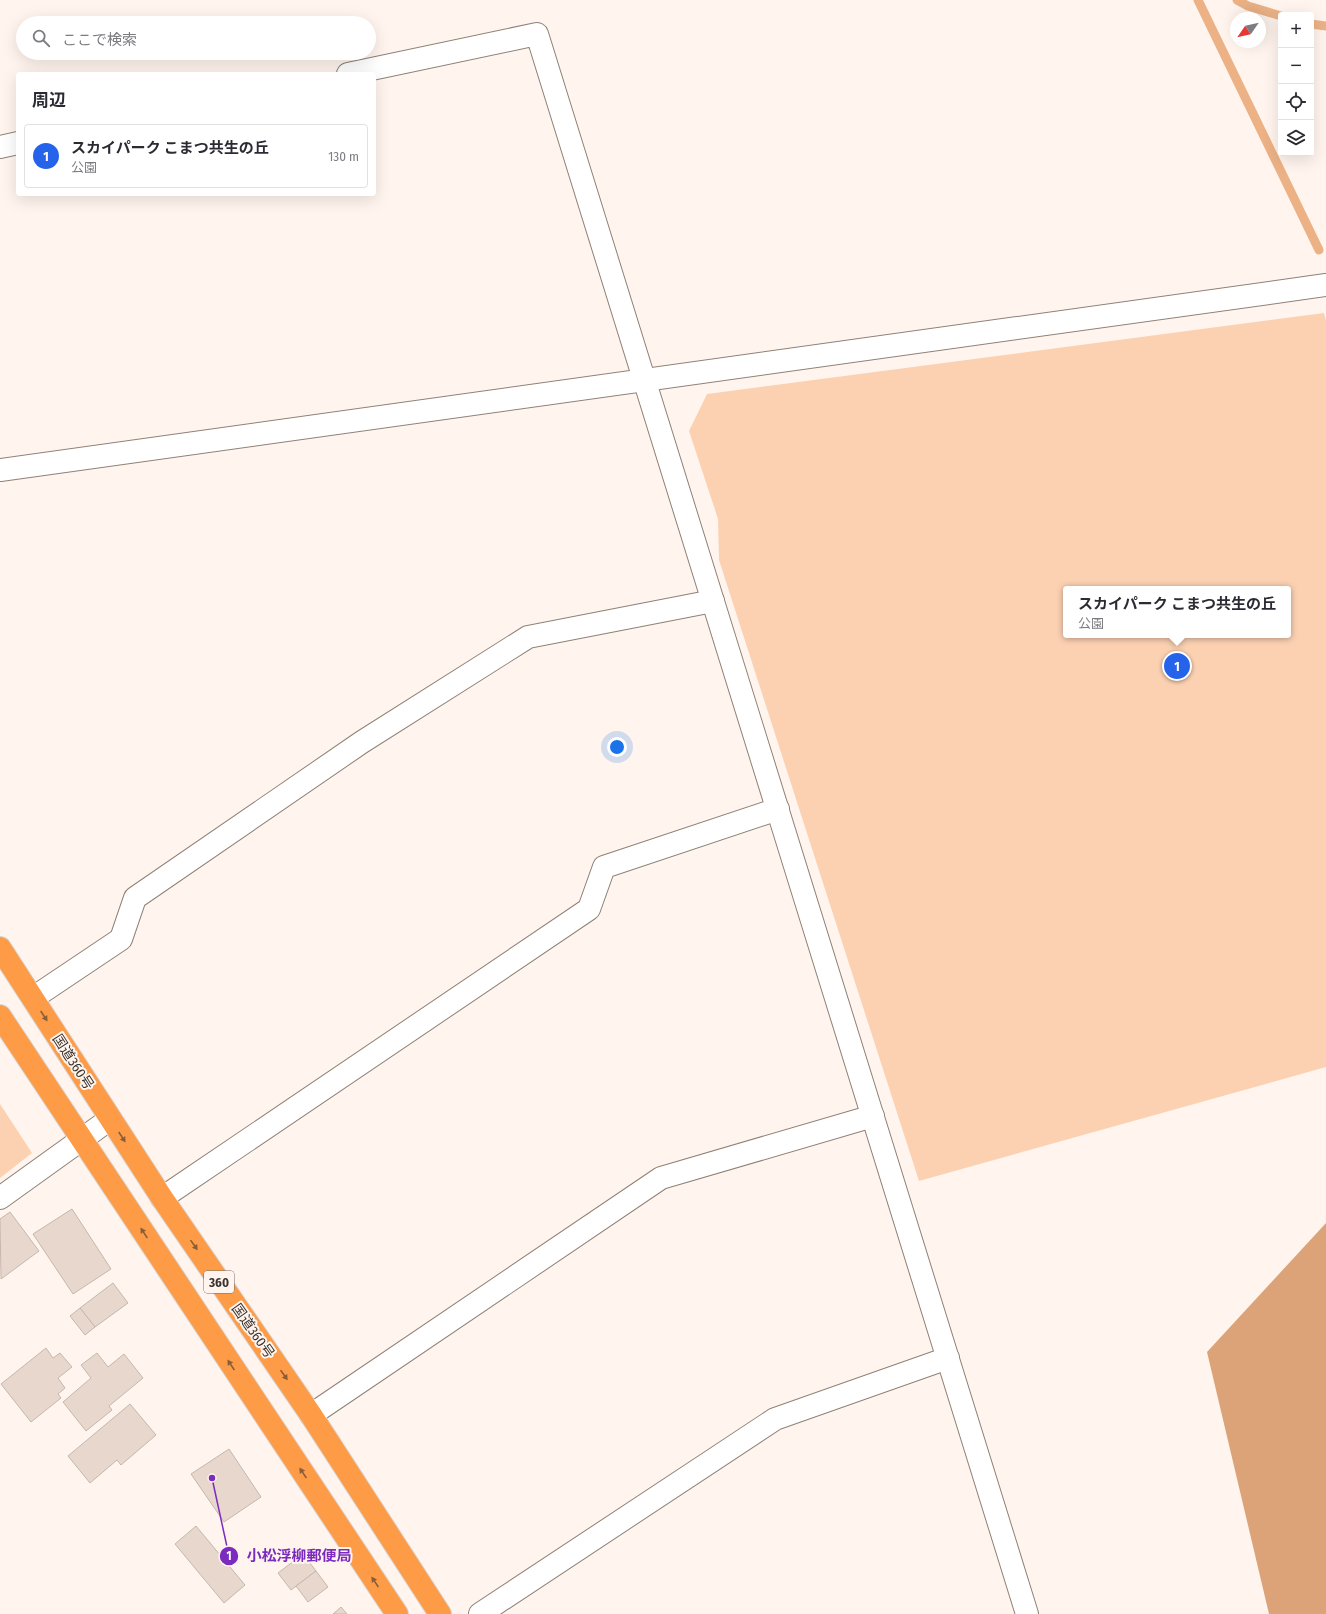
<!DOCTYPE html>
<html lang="ja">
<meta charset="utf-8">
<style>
:root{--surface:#fff;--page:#f7f7f7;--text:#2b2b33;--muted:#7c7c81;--line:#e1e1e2;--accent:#2563eb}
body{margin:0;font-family:"Fira Sans Condensed","Noto Sans JP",sans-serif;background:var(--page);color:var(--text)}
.controls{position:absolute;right:12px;top:12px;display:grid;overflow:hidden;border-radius:4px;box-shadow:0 4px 16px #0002}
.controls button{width:36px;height:36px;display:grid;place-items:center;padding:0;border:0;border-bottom:1px solid var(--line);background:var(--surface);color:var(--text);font:20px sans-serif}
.compass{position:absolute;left:1230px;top:12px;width:36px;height:36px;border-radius:50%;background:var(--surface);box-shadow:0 4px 16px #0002;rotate:236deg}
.you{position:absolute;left:617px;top:747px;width:14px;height:14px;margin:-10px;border:3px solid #fff;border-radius:50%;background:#1a73e8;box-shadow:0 0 0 6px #1a73e833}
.badge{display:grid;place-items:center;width:26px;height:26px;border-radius:50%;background:var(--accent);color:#fff;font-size:13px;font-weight:700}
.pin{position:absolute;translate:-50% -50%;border:2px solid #fff;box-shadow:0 1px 4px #0006}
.popup{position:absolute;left:1063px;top:586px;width:228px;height:52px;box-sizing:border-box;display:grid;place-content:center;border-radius:4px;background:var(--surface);filter:drop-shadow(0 1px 3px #0005);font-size:13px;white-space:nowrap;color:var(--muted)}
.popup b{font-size:15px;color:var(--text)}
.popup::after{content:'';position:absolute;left:50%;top:100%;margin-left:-8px;border:8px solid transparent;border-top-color:var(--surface)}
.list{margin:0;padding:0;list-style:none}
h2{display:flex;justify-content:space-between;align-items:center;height:52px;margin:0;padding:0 16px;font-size:17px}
h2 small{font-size:13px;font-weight:400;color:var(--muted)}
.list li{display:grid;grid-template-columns:26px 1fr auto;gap:12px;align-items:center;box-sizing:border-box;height:64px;margin:0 8px 8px;padding:0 8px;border:1px solid var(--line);border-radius:4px}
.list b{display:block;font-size:15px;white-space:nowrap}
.list p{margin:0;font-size:13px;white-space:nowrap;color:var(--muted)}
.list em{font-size:13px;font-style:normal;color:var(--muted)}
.icon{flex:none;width:22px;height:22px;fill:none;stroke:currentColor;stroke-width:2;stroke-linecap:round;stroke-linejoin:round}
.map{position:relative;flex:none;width:1326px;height:1614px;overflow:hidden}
.search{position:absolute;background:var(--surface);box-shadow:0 4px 16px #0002;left:16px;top:16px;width:360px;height:44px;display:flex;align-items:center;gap:10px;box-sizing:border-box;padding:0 14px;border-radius:22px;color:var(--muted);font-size:15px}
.panel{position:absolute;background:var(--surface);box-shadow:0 4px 16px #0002;left:16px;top:72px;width:360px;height:124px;border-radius:4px}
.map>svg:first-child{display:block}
.green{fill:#fcd1b2;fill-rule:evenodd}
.forest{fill:#dba377}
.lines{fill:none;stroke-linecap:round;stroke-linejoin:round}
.stream{stroke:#ecb286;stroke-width:9}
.building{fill:#e7d7cc;stroke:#c6b7ac}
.minor-casing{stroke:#8f8176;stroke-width:24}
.highway-casing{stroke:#d8d6d5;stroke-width:24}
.minor{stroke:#fff;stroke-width:22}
.highway{stroke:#fd9b47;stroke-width:22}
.oneway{fill:#885d39}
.labels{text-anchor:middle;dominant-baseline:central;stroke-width:4;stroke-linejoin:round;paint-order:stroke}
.shield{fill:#fff5ee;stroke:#756e68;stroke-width:1}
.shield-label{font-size:13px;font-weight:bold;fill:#3a342f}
.street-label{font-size:14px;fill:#3a342f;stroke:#fff5ee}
.leader{fill:none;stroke:#7b2cbf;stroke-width:1.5}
.callout-dot{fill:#7b2cbf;stroke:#fff5ee;stroke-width:1.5}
.mark-label{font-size:12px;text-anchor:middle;font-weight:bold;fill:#fff}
.callout-label{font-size:15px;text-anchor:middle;font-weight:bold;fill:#7b2cbf;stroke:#fff5ee;stroke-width:4;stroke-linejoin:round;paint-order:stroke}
</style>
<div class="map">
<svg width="1326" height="1614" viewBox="0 0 1326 1614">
<rect width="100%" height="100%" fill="#fff5ee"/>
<g class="green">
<path d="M1324,313L1326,321V1067L919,1181L719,560L718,519L689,431L707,394ZM1066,589H1288V635H1066Z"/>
<polygon points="0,1104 32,1153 0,1178"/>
</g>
<polygon class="forest" points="1326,1223 1326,1614 1269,1614 1207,1352"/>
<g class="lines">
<g class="stream">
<polyline points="1198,0 1319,250"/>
<polyline points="1237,0 1248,6 1281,16"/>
<polyline points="1311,24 1326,26"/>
</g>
</g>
<g class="building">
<polygon points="72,1209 111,1269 73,1294 33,1234"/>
<polygon points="10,1212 39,1251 1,1279 0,1219"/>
<polygon points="113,1283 128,1303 95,1327 80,1308"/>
<polygon points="80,1308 95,1327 85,1335 70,1316"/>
<polygon points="46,1348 53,1358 60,1353 72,1367 58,1378 65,1388 58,1394 61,1398 31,1422 1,1384"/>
<polygon points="97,1353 108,1367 124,1354 143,1378 109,1406 112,1410 86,1431 63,1402 91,1378 81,1365"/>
<polygon points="130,1404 156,1435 121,1465 117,1460 90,1483 68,1456"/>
<polygon points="229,1449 261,1497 224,1522 191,1474"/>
<polygon points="196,1526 245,1585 224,1603 175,1544"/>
<polygon points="303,1554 316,1571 291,1590 278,1573"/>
<polygon points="316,1571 328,1587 308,1602 296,1586"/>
<polygon points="341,1607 347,1614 333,1614"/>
</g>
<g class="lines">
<defs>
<g id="minor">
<polyline points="348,74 537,34 1027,1614"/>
<polyline points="0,147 18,143"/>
<polyline points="0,470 1326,285"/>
<polyline points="33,998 121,939 135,898 362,742 528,637 713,601"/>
<polyline points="0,1198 110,1119"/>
<polyline points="162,1198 589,909 604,867 778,809"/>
<polyline points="311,1415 661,1178 873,1116"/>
<polyline points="480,1614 775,1419 948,1358"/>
</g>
<g id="highway">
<polyline points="0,948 162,1198 311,1415 440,1614"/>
<polyline points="0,1016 397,1614"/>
</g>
</defs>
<use href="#minor" class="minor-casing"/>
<use href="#highway" class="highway-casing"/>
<use href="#minor" class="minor"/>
<use href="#highway" class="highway"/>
</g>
<defs><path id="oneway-solid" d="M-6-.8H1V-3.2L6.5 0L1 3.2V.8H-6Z"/></defs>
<g class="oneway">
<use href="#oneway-solid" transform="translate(44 1016) rotate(57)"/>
<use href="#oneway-solid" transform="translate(122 1137) rotate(57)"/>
<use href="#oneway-solid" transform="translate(144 1233) rotate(-124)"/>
<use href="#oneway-solid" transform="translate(194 1245) rotate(55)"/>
<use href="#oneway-solid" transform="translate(231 1365) rotate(-124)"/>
<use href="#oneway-solid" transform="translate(284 1375) rotate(55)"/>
<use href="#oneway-solid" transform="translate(303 1473) rotate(-124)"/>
<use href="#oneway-solid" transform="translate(375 1582) rotate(-124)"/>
</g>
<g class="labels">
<rect class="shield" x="204" y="1271" width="30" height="22" rx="3"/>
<g class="shield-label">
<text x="219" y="1282">360</text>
</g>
<g class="street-label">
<text transform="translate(73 1062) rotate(57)">国道360号</text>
<text transform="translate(253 1331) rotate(55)">国道360号</text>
</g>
</g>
<path class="leader" d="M212 1478L229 1556"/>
<g class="callout-dot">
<circle cx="212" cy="1478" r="4"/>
<circle cx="229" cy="1556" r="10"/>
</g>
<g class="mark-label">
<text x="229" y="1560">1</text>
</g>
<g class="callout-label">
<text x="299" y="1561">小松浮柳郵便局</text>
</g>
</svg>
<div class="controls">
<button>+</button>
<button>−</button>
<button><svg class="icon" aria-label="locate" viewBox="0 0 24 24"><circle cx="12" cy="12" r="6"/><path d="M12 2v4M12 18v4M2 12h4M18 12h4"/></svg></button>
<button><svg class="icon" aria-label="layers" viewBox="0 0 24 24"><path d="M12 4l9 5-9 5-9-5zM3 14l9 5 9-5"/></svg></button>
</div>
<svg class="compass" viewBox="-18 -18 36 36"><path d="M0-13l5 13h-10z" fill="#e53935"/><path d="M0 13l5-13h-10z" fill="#7c7c81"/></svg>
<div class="you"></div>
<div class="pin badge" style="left:1177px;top:666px">1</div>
<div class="popup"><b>スカイパーク こまつ共生の丘</b>公園</div>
<div class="search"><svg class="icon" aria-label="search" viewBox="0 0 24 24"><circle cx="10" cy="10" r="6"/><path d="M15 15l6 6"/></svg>ここで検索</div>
<section class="panel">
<h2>周辺<small></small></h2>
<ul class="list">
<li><span class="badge">1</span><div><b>スカイパーク こまつ共生の丘</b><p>公園</p></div><em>130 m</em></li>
</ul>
</section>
</div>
